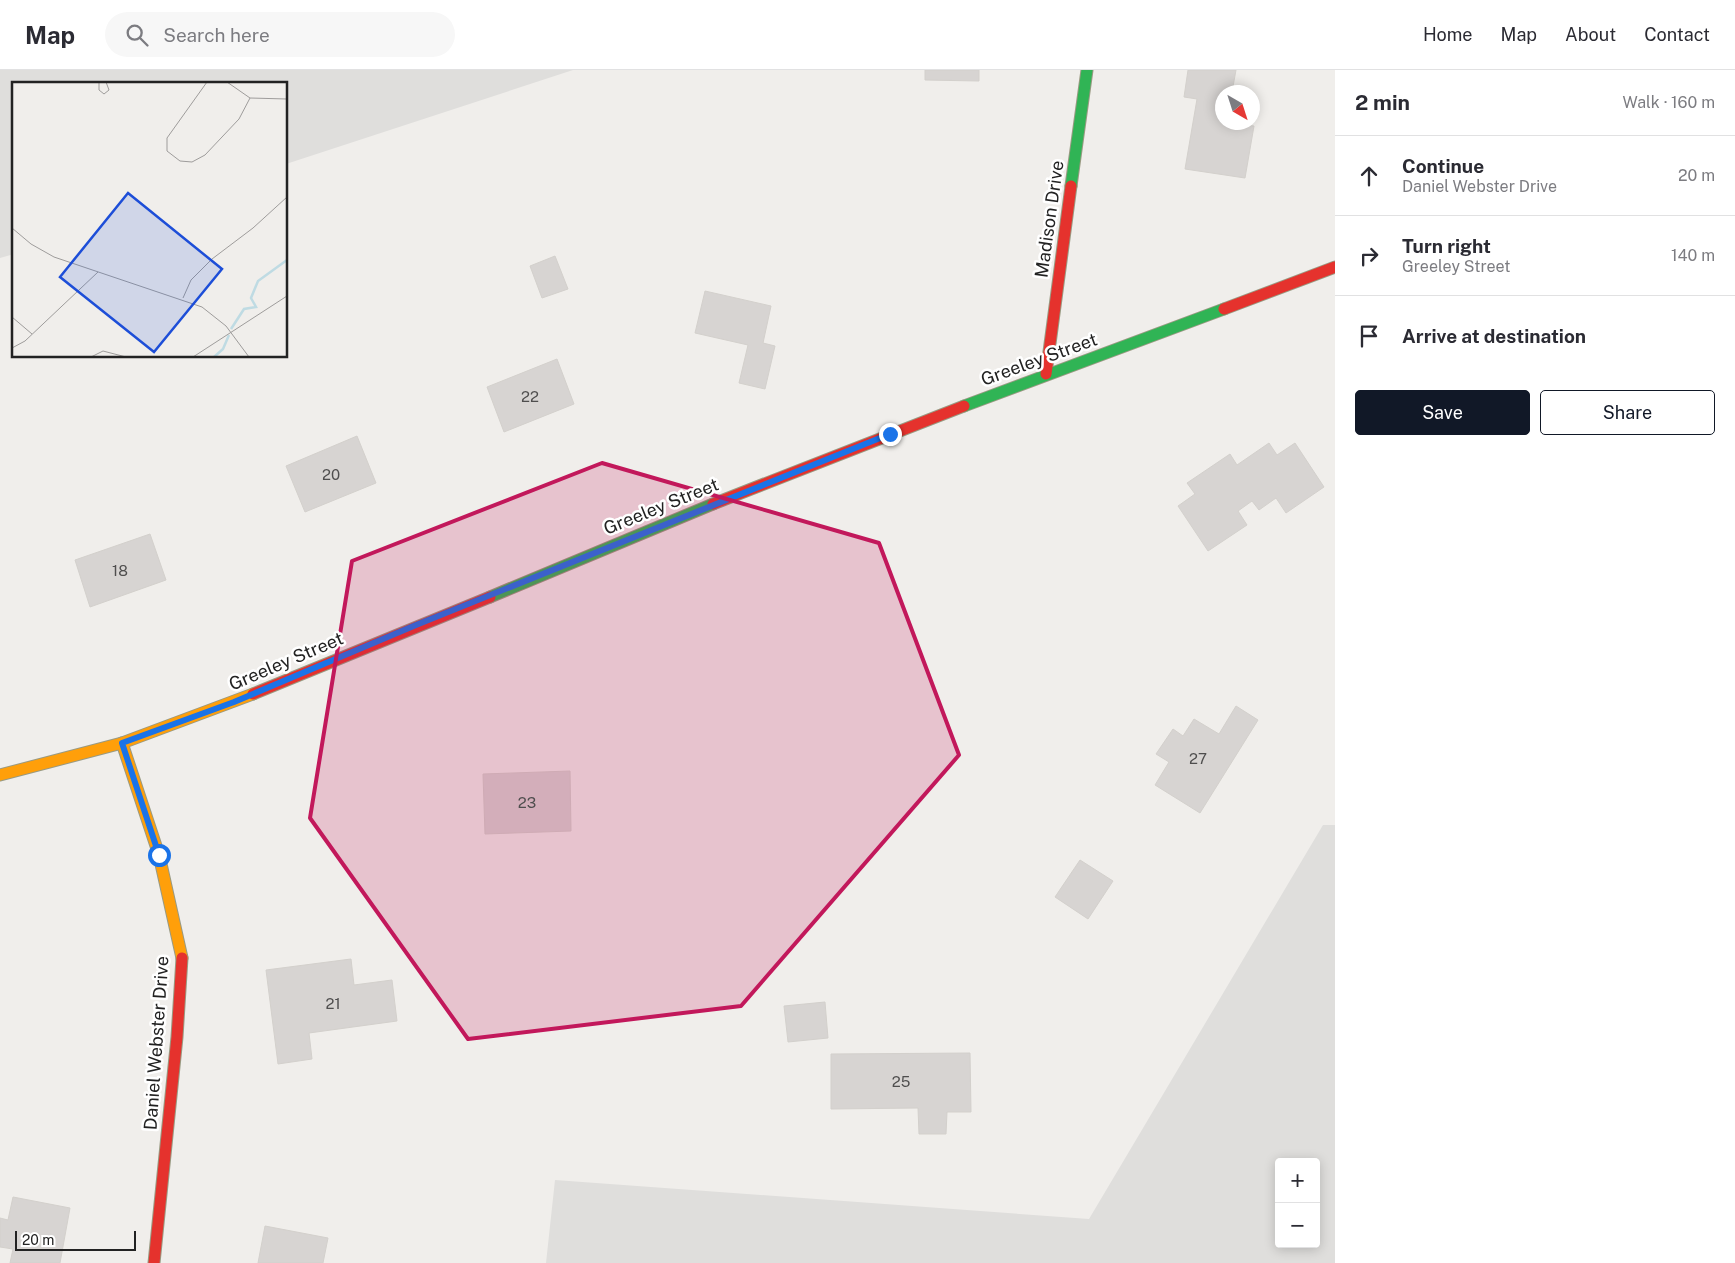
<!DOCTYPE html>
<meta charset="utf-8">
<style>
:root{--surface:#fff;--page:#f7f7f7;--text:#2b2b33;--muted:#7c7c81;--line:#e1e1e2;--accent:#111827}
body{margin:0;font-family:"Public Sans",sans-serif;background:var(--page);color:var(--text)}
.controls{position:absolute;right:15px;bottom:15px;display:grid;overflow:hidden;border-radius:5px;box-shadow:0 2px 12px #0003}
.controls button{width:45px;height:45px;display:grid;place-items:center;padding:0;border:0;border-bottom:1px solid var(--line);background:var(--surface);color:var(--text);font:25px sans-serif}
.compass{position:absolute;left:1215px;top:15px;width:45px;height:45px;border-radius:50%;background:var(--surface);box-shadow:0 2px 12px #0003;rotate:141deg}
.scale{position:absolute;left:15px;bottom:12px;width:121px;box-sizing:border-box;padding-left:5px;border:2px solid #222;border-top:0;font-size:14px;line-height:18px;white-space:nowrap;color:#222;-webkit-text-stroke:4px #fff;paint-order:stroke}
.stop{position:absolute;width:15px;height:15px;margin:-11px;border:4px solid #1a73e8;border-radius:50%;background:#fff}
.stop.end{background:#1a73e8;border-color:#fff;box-shadow:0 1px 5px #0008}
.list{margin:0;padding:0;list-style:none}
h2{display:flex;justify-content:space-between;align-items:center;height:65px;margin:0;padding:0 20px;font-size:21px}
h2 small{font-size:16px;font-weight:400;color:var(--muted)}
.list li{display:grid;grid-template-columns:32px 1fr auto;gap:15px;align-items:center;box-sizing:border-box;height:80px;padding:0 20px;border-top:1px solid var(--line)}
.list b{display:block;font-size:19px;white-space:nowrap}
.list p{margin:0;font-size:16px;white-space:nowrap;color:var(--muted)}
.list em{font-size:16px;font-style:normal;color:var(--muted)}
.actions{display:flex;gap:10px;padding:15px 20px}
.actions a{flex:1;padding:11px 0;border:1px solid var(--accent);border-radius:5px;text-align:center;font-size:18px;color:var(--accent)}
.actions .main{background:var(--accent);color:#fff}
.icon{flex:none;width:28px;height:28px;fill:none;stroke:currentColor;stroke-width:2;stroke-linecap:round;stroke-linejoin:round}
.map{position:relative;flex:none;width:1335px;height:1193px;overflow:hidden}
header{display:flex;align-items:center;gap:30px;box-sizing:border-box;height:70px;padding:0 25px;background:var(--surface);border-bottom:1px solid var(--line)}
header strong{font-size:24px}
nav{display:flex;gap:28px;margin-inline-start:auto;font-size:18px}
.search{width:350px;height:45px;background:var(--page);display:flex;align-items:center;gap:12px;box-sizing:border-box;padding:0 18px;border-radius:28px;color:var(--muted);font-size:19px}
main{display:flex}
aside{flex:1;background:var(--surface)}
.map>svg:first-child{display:block}
.residential{fill:#dfdedc;fill-rule:evenodd}
.building{fill:#d7d4d2;stroke:#d3d0cc}
.lines{fill:none;stroke-linecap:round;stroke-linejoin:round}
.fast-casing{stroke:#999a82;stroke-width:13}
.slow-casing{stroke:#999a82;stroke-width:13}
.jam-casing{stroke:#999a82;stroke-width:13}
.fast{stroke:#30b455;stroke-width:11}
.slow{stroke:#ff9f0a;stroke-width:11}
.jam{stroke:#e5322d;stroke-width:11}
.route{stroke:#1a73e8;stroke-width:6}
.marked{fill:#c2185b;fill-opacity:0.2;stroke:#c2185b;stroke-width:4;stroke-linejoin:round}
.labels{text-anchor:middle;dominant-baseline:central;stroke-width:5;stroke-linejoin:round;paint-order:stroke}
.number-label{font-size:15px;fill:#4f4e4e}
.street-label{font-size:18px;fill:#222;stroke:#fff}
.inset-river{fill:none;stroke:#bfdbe3;stroke-width:2.5}
.inset-road{fill:none;stroke:#9e9c9b;stroke-width:1}
.view{fill:#1d4ed8;fill-opacity:0.15;stroke:#1d4ed8;stroke-width:2.5}
.inset-edge{fill:none;stroke:#222;stroke-width:2.5}
</style>
<header>
<strong>Map</strong>
<div class="search"><svg class="icon" aria-label="search" viewBox="0 0 24 24"><circle cx="10" cy="10" r="6"/><path d="M15 15l6 6"/></svg>Search here</div>
<nav><a>Home</a><a>Map</a><a>About</a><a>Contact</a></nav>
</header>
<main>
<div class="map">
<svg width="1335" height="1193" viewBox="0 0 1335 1193">
<rect width="100%" height="100%" fill="#f0eeeb"/>
<g class="residential">
<polygon points="0,0 573,0 286,94 286,14 14,14 14,184 0,188"/>
<path d="M1323,755H1335V1193H546L555,1110L1089,1149ZM1279,1092H1316V1174H1279Z"/>
</g>
<g class="building">
<polygon points="925,0 979,0 979,11 925,10"/>
<polygon points="1188,0 1236,0 1232,22 1222,22 1222,52 1254,56 1245,108 1185,99 1197,29 1184,27"/>
<polygon points="555,186 568,219 542,228 530,196"/>
<polygon points="705,221 771,236 763,273 775,276 765,319 739,313 748,275 695,263"/>
<polygon points="557,289 574,334 504,362 487,317"/>
<polygon points="357,366 376,413 305,442 286,396"/>
<polygon points="1269,373 1277,385 1295,373 1324,417 1286,443 1276,428 1259,440 1252,431 1238,441 1247,455 1208,481 1178,436 1195,424 1187,413 1230,384 1237,395"/>
<polygon points="150,464 166,510 90,537 75,490"/>
<polygon points="1236,636 1258,650 1200,743 1155,715 1169,692 1156,684 1173,659 1183,666 1194,649 1219,664"/>
<polygon points="570,701 571,761 485,764 483,704"/>
<polygon points="1080,790 1113,811 1088,849 1055,827"/>
<polygon points="351,889 354,915 392,910 397,951 309,963 312,989 278,994 266,900"/>
<polygon points="825,932 828,968 788,972 784,936"/>
<polygon points="970,983 971,1042 947,1042 946,1064 919,1064 918,1038 831,1039 831,984"/>
<polygon points="13,1127 70,1138 60,1193 10,1193 13,1179 0,1177 0,1148 8,1150"/>
<polygon points="265,1156 328,1168 323,1193 258,1193"/>
</g>
<g class="lines">
<defs>
<g id="fast">
<polyline points="1071,116 1087,0"/>
<polyline points="964,336 1224,239"/>
<polyline points="490,527 713,434"/>
</g>
<g id="slow">
<polyline points="122,673 159,785 182,888"/>
<polyline points="0,705 122,673 253,624"/>
</g>
<g id="jam">
<polyline points="1224,239 1335,197"/>
<polyline points="1046,304 1071,116"/>
<polyline points="713,434 964,336"/>
<polyline points="253,624 490,527"/>
<polyline points="154,1193 177,967 182,888"/>
</g>
</defs>
<use href="#fast" class="fast-casing"/>
<use href="#slow" class="slow-casing"/>
<use href="#jam" class="jam-casing"/>
<use href="#fast" class="fast"/>
<use href="#slow" class="slow"/>
<use href="#jam" class="jam"/>
</g>
<g class="lines">
<polyline class="route" points="159,785 122,673 234,632 416,555 890,364"/>
</g>
<path class="marked" d="M602,393L879,473L959,685L741,936L468,969L310,748L352,491Z"/>
<g class="labels">
<g class="number-label">
<text x="530" y="326">22</text>
<text x="331" y="404">20</text>
<text x="120" y="500">18</text>
<text x="1198" y="688">27</text>
<text x="527" y="732">23</text>
<text x="333" y="933">21</text>
<text x="901" y="1011">25</text>
</g>
<g class="street-label">
<text transform="translate(1049 149) rotate(-82)">Madison Drive</text>
<text transform="translate(1039 289) rotate(-20)">Greeley Street</text>
<text transform="translate(661 436) rotate(-22)">Greeley Street</text>
<text transform="translate(286 591) rotate(-23)">Greeley Street</text>
<text transform="translate(156 973) rotate(-86)">Daniel Webster Drive</text>
</g>
</g>
<g transform="translate(12 12)">
<rect width="275" height="275" fill="#f0eeeb"/>
<path class="inset-river" d="M219,247L232,227L244,225L239,216L246,199L275,178M202,275L211,267L217,253"/>
<path class="inset-road" d="M87,0V8L92,12L97,8L94,0M195,0L155,56V69L168,79L180,80L193,73L227,37L238,16M215,0L238,16L275,17M0,146L19,162L42,175L190,225L214,244L237,275M171,216L179,198L200,177L241,146L275,115M0,235L20,252M0,266L13,259L86,190M79,275L91,269L114,275M181,275L275,214"/>
<path class="view" d="M116,111L210,187L142,270L48,195Z"/>
<rect width="275" height="275" class="inset-edge"/>
</g>
</svg>
<div class="controls">
<button>+</button>
<button>−</button>
</div>
<svg class="compass" viewBox="-18 -18 36 36"><path d="M0-13l5 13h-10z" fill="#e53935"/><path d="M0 13l5-13h-10z" fill="#7c7c81"/></svg>
<div class="scale">20 m</div>
<div class="stop" style="left:159px;top:785px"></div>
<div class="stop end" style="left:890px;top:364px"></div>
</div>
<aside>
<h2>2 min<small>Walk · 160 m</small></h2>
<ul class="list">
<li><svg class="icon" aria-label="ahead" viewBox="0 0 24 24"><path d="M12 20V5M6 11l6-6 6 6"/></svg><div><b>Continue</b><p>Daniel Webster Drive</p></div><em>20 m</em></li>
<li><svg class="icon" aria-label="right" viewBox="0 0 24 24"><path d="M7 20v-9h11M14 6l5 5-5 5"/></svg><div><b>Turn right</b><p>Greeley Street</p></div><em>140 m</em></li>
<li><svg class="icon" aria-label="arrive" viewBox="0 0 24 24"><path d="M6 21V4h12l-3 4 3 4H6"/></svg><div><b>Arrive at destination</b></div></li>
</ul>
<div class="actions"><a class="main">Save</a><a>Share</a></div>
</aside>
</main>
